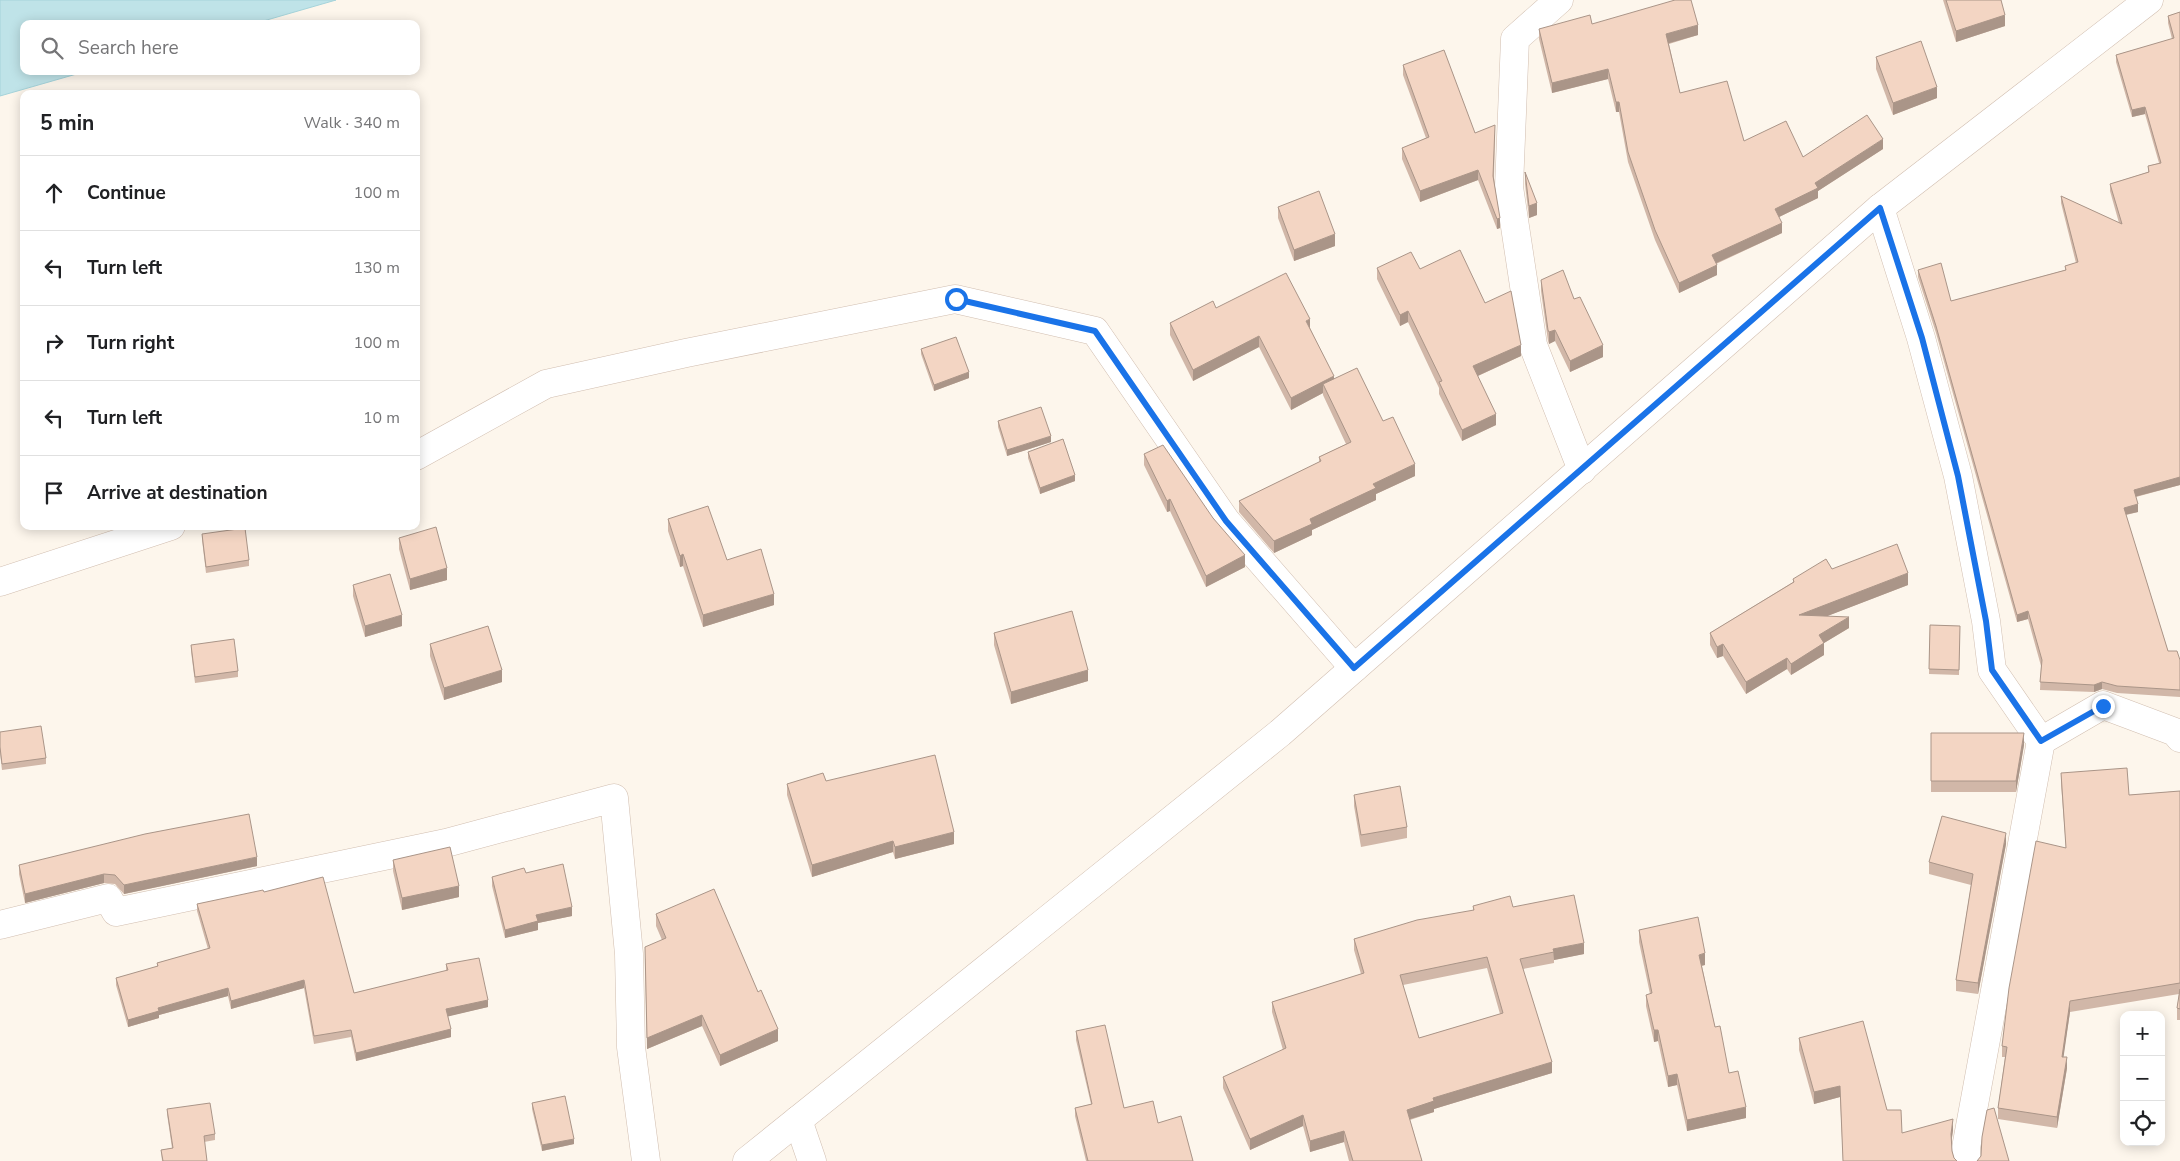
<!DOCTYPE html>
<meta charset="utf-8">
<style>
:root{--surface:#fff;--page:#f2f2f2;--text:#202124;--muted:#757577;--line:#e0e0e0}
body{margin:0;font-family:"Nunito Sans",sans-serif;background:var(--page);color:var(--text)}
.controls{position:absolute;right:15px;bottom:15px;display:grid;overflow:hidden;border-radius:10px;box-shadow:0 2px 12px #0003}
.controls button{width:45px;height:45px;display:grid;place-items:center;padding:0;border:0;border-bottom:1px solid var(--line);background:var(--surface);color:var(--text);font:25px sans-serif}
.stop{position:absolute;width:15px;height:15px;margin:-11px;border:4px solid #1a73e8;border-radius:50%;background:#fff}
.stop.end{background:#1a73e8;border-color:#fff;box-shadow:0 1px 5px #0008}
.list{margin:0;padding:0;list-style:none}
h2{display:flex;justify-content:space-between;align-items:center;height:65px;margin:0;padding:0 20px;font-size:21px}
h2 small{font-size:16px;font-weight:400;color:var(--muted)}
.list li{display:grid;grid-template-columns:32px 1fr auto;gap:15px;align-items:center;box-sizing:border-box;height:75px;padding:0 20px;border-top:1px solid var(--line)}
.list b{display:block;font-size:19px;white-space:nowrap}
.list em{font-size:16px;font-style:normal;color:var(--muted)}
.icon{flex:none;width:28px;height:28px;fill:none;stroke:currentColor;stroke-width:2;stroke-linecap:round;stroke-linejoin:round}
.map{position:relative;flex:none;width:2180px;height:1161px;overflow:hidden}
.search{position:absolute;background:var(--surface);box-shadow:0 2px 12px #0003;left:20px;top:20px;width:400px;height:55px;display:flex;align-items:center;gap:12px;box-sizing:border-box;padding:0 18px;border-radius:10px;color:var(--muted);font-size:19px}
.panel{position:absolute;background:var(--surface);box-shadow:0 2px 12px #0003;left:20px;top:90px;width:400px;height:440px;border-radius:10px}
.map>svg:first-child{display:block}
.water{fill:#bfe3e8;stroke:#a5d3da}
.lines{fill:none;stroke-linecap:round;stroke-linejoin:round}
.minor-casing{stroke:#d1beb0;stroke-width:29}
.tertiary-casing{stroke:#d1beb0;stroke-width:29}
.minor{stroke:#fff;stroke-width:28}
.tertiary{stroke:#fff;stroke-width:28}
.wall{fill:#d1b7a8;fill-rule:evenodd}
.shaded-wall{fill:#aa9588}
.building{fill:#f3d5c3;stroke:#aa9588;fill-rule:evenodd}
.route{stroke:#1a73e8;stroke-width:6}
</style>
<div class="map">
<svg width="2180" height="1161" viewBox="0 0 2180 1161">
<rect width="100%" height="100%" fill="#fdf6ec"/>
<polygon class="water" points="0,0 336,0 253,24 24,24 24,71 87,71 0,96"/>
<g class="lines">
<defs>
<g id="minor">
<polyline points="1559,0 1515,39 1509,187 1533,345 1582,470"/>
<polyline points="1880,208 1921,338 1958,476 1986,621 1992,670 2041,741 2103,705 2175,732 2180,738"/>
<polyline points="416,456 546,384 686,353 955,299 1095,331 1226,521 1354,668"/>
<polyline points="0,582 171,526"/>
<polyline points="0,925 108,898 116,912 446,843 614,798 629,954 631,1047 646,1161"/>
<polyline points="798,1120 812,1161"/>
<polyline points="1967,1161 1966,1148 2041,741"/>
</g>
<polyline id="tertiary" points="747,1161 1280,733 1880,208 2149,0"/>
</defs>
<use href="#minor" class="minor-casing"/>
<use href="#tertiary" class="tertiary-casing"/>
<use href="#minor" class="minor"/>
<use href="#tertiary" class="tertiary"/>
</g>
<g class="wall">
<polygon points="1943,0 2001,0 2005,26 1956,42"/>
<polygon points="2180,12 2180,485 2136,497 2138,512 2126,515 2168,651 2180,660 2180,697 2117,693 2102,689 2094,692 2040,690 2041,666 2028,619 2017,622 1936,333 1918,277 1918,270 1951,301 2065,270 2065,266 2076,263 2061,203 2061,196 2119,223 2110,191 2110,184 2148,172 2148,166 2159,163 2145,114 2132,117 2116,62 2116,55 2172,39 2168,23 2168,16"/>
<polygon points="1592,24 1698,35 1669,44 1680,93 1744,141 1803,157 1883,149 1818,191 1818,198 1779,217 1782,233 1716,264 1717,275 1679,293 1655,240 1628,162 1619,112 1616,112 1608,79 1552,93 1539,39 1539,29"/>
<polygon points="1876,57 1937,98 1893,115 1876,69"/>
<polygon points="1403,65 1475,133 1495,135 1494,178 1500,228 1497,229 1478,180 1420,202 1402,159 1402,148 1426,138 1403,75"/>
<polygon points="1525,172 1537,215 1529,218 1525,184"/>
<polygon points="1278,207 1335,246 1294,261 1278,218"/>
<polygon points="1377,268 1420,269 1485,303 1521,356 1478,376 1496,425 1462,441 1439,394 1439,388 1408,322 1400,326 1377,279"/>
<polygon points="1541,280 1574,299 1603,357 1570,372 1555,341 1549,344 1548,341 1541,291"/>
<polygon points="1216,308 1310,328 1334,379 1383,421 1415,476 1376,494 1376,500 1312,530 1312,535 1274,553 1239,512 1239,501 1319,462 1319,457 1346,444 1323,395 1323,393 1291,410 1259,347 1193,381 1170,335 1170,323"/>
<polygon points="921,349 969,378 934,391 921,354"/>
<polygon points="998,421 1051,442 1007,456 998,427"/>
<polygon points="1028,452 1075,481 1040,494 1028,458"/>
<polygon points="1144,454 1213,518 1245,567 1206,587 1170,511 1167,512 1144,465"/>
<polygon points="668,519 727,560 774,605 703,627 683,566 680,567 668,531"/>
<polygon points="202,534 249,560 249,566 206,573 202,540"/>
<polygon points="399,538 447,580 410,590 399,549"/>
<polygon points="1832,569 1908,585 1827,616 1849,628 1824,643 1824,655 1791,675 1787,669 1746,694 1723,656 1717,658 1710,645 1710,633 1793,582 1793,579"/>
<polygon points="353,585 402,626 365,637 353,596"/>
<polygon points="1930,625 1960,626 1959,675 1929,674"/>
<polygon points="994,633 1088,681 1011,704 994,645"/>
<polygon points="430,644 502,682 444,700 430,656"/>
<polygon points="191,645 238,671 238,677 195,683 191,651"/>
<polygon points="0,732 46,758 46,764 2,770 0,753"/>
<polygon points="1931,733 2024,745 2016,792 1931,792"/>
<polygon points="2061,773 2129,795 2180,791 2180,1020 2177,1020 2177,1008 2179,994 2070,1012 2063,1057 2067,1068 2057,1128 1998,1119 1998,1108 2005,1057 2002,1057 2002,1046 2066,848 2061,784"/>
<polygon points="826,781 954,844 895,859 893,852 812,877 787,795 787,784"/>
<polygon points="1354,795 1407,827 1407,838 1361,847 1354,806"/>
<polygon points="2006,844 1978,994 1956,991 1956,980 1971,885 1929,874 1929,862"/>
<polygon points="393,860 459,897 402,910 393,871"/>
<polygon points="19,865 257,866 124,894 115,884 104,883 25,903 19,874"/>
<polygon points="526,873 572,916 538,923 538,930 505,938 492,886 492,877"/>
<polygon points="264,892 354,993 446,971 446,964 488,1007 448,1016 451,1037 356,1061 351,1037 314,1044 304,988 231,1009 228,996 159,1015 159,1018 128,1027 116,985 116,978 157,967 157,963 208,949 197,911 197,904"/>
<path d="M1473,906L1513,907L1584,954L1554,960V963L1523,969L1552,1073L1434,1109V1112L1410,1120L1422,1161H1349L1344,1142L1310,1152L1303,1126L1250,1150L1223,1088V1077L1283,1050L1272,1012V1002L1361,974L1354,950V939L1473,911ZM1487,968L1500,1014L1419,1038L1403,985Z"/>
<polygon points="656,914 778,1041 720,1066 702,1026 647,1049 645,959 662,940 656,926"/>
<polygon points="1639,930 1705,965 1702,966 1715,1027 1729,1073 1746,1118 1687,1131 1677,1085 1668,1087 1658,1041 1654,1042 1646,1006 1646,995 1650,994 1639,942"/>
<polygon points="1076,1031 1124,1108 1158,1123 1193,1161 1086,1161 1075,1116 1075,1108 1091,1104 1076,1040"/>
<polygon points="1799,1038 1887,1110 1902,1133 1953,1130 1951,1143 1952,1151 1954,1158 1957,1161 1843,1161 1840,1097 1814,1104 1799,1050"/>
<polygon points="532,1103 574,1144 542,1151 532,1109"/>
<polygon points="167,1109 215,1134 215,1140 204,1142 207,1161 162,1161 161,1150 172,1148 167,1114"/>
</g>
<g class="shaded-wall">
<polygon points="2005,15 2005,26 1956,42 1956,31"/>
<polygon points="1698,25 1698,35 1666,44 1666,34"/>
<polygon points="1608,69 1608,79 1552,93 1552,83"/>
<polygon points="1937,87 1937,98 1893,115 1893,103"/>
<rect x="1616" y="102" width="3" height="10"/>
<polygon points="2145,107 2145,114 2132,117 2132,110"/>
<polygon points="1883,139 1883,149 1818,191 1818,198 1775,219 1775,209"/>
<polygon points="1478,170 1478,180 1420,202 1420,191"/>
<polygon points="1537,203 1537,215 1529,218 1529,206"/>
<polygon points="1500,218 1500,228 1497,229 1497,219"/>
<polygon points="1782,223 1782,233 1712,265 1712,255"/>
<polygon points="1335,234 1335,246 1294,261 1294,250"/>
<polygon points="1717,265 1717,275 1679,293 1679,283"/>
<polygon points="1408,311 1408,322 1400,326 1400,315"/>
<polygon points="1310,319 1310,330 1306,321"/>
<polygon points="1555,330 1555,341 1549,344 1549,332"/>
<polygon points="1259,336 1259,347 1193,381 1193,370"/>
<polygon points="1521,345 1521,356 1473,378 1473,366"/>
<polygon points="1603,345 1603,357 1570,372 1570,361"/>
<polygon points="969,372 969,378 934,391 934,385"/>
<polygon points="1334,376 1334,388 1323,384 1323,393 1291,410 1291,398"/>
<polygon points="1496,414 1496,425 1462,441 1462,430"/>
<polygon points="1051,436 1051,442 1007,456 1007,450"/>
<polygon points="1415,464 1415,476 1376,494 1376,500 1312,530 1312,535 1274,553 1274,541 1310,519 1373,484"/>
<polygon points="1075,475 1075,481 1040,494 1040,488"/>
<polygon points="2180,477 2180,485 2134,497 2134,490"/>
<polygon points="1170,499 1170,511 1167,512 1167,501"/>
<polygon points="2138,504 2138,512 2124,515 2124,508"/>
<polygon points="683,554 683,566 680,567 680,556"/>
<polygon points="1245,555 1245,567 1206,587 1206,576"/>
<polygon points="447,568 447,580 410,590 410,579"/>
<polygon points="1908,573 1908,585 1799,627 1799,615"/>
<polygon points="774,594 774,605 703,627 703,615"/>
<polygon points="2028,611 2028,619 2017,622 2017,615"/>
<polygon points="402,615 402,626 365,637 365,626"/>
<polygon points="1849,617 1849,628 1824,643 1824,655 1791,675 1791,664 1819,635"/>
<polygon points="1723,644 1723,656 1717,658 1717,647"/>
<polygon points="1787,658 1787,669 1746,694 1746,682"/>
<polygon points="502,670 502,682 444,700 444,688"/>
<polygon points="1088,670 1088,681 1011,704 1011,692"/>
<polygon points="2102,682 2102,689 2094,692 2094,685"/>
<polygon points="2024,733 2024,745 2016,792 2016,781"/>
<polygon points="954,832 954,844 895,859 895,847"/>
<polygon points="2006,833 2006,844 1978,994 1978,983"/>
<polygon points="893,841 893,852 812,877 812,865"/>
<polygon points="257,857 257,866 124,894 124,885"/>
<polygon points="104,874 104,883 25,903 25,894"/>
<polygon points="459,886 459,897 402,910 402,898"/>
<polygon points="572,907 572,916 538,923 538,930 505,938 505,930 536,915"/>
<polygon points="1584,943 1584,954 1554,960 1553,949"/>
<polygon points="1705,953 1705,965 1699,966 1699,955"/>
<polygon points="304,980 304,988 231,1009 231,1001"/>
<polygon points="228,988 228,996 159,1015 159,1018 128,1027 128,1020 158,1008"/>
<polygon points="488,1000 488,1007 446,1017 446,1009"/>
<polygon points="2070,1001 2070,1012 2062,1068 2062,1057"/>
<polygon points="702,1015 702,1026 647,1049 647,1038"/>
<polygon points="451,1029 451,1037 356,1061 356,1053"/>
<polygon points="778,1029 778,1041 720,1066 720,1055"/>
<polygon points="1654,1030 1658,1030 1658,1041 1654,1042"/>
<polygon points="2067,1057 2067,1068 2057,1128 2057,1117"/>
<polygon points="1552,1062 1552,1073 1434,1109 1434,1112 1407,1120 1407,1110 1433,1098"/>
<polygon points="1677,1074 1677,1085 1668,1087 1668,1076"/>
<polygon points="1840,1086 1840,1097 1814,1104 1814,1092"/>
<polygon points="1746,1107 1746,1118 1687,1131 1687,1120"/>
<polygon points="1303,1115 1303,1126 1250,1150 1250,1139"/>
<polygon points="1953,1119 1953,1130 1951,1145 1951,1134"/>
<polygon points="1344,1131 1344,1142 1310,1152 1310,1141"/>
<polygon points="574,1139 574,1144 542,1151 542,1145"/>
</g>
<g class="building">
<polygon points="1675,0 1691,0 1698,25 1666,34 1680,93 1727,81 1744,141 1786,121 1803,157 1867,115 1883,139 1815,183 1818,188 1775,209 1782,223 1712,255 1717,265 1679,283 1655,230 1628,152 1619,102 1616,102 1608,69 1552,83 1539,29 1590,15 1592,24"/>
<polygon points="1946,0 2001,0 2005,15 1956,31"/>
<polygon points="2180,12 2180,477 2134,490 2138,504 2124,508 2168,651 2177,651 2180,660 2180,690 2117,686 2102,682 2094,685 2040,682 2042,660 2028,611 2017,615 1936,326 1918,270 1941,263 1951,301 2066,270 2065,266 2078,262 2061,196 2122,224 2110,184 2149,172 2148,166 2161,163 2145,107 2132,110 2116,55 2174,38 2168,16"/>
<polygon points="1921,41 1937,87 1893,103 1876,57"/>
<polygon points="1444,50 1475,133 1495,125 1493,176 1500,218 1497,219 1478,170 1420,191 1402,148 1429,137 1403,65"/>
<polygon points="1525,172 1537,203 1529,206"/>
<polygon points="1319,191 1335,234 1294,250 1278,207"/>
<polygon points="1460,250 1485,303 1511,291 1521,345 1473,366 1496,414 1462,430 1439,382 1442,381 1408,311 1400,315 1377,268 1411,252 1420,269"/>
<polygon points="1563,270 1574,299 1580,297 1603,345 1570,361 1555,330 1549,332 1548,330 1541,280"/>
<polygon points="1286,273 1310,319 1306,321 1334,376 1291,398 1259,336 1193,370 1170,323 1213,301 1216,308"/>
<polygon points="956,337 969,372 934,385 921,349"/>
<polygon points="1357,368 1383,421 1393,417 1415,464 1373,484 1376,488 1310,519 1312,524 1274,541 1239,501 1321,461 1319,457 1351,442 1323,384"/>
<polygon points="1041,407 1051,436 1007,450 998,421"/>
<polygon points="1063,439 1075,475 1040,488 1028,452"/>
<polygon points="1163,445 1213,518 1245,555 1206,576 1170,499 1167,501 1144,454"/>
<polygon points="708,506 727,560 761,549 774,594 703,615 683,554 680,556 668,519"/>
<polygon points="436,527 447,568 410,579 399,538"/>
<polygon points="245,528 249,560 206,567 202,534"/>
<polygon points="1897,544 1908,573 1799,615 1849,617 1819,635 1824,643 1791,664 1787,658 1746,682 1723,644 1717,647 1710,633 1794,582 1793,579 1826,559 1832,569"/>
<polygon points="390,574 402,615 365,626 353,585"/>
<polygon points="1072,611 1088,670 1011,692 994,633"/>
<polygon points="1930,625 1960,626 1959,670 1929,669"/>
<polygon points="488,626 502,670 444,688 430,644"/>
<polygon points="234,639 238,671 195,677 191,645"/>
<polygon points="41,726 46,758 2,764 0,747 0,732"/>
<polygon points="1931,733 2024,733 2016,781 1931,781"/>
<polygon points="935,755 954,832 895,847 893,841 812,865 787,784 823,773 826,781"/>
<polygon points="2127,768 2129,795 2180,791 2180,983 2070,1001 2062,1057 2067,1057 2057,1117 1998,1108 2007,1047 2002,1046 2009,988 2036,841 2066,848 2061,773"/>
<polygon points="1400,786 1407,827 1361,835 1354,795"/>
<polygon points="249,814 257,857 124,885 115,875 104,874 25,894 19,865 145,834"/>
<polygon points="1942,816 2006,833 1978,983 1956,980 1973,874 1929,862"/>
<polygon points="450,847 459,886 402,898 393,860"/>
<polygon points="563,864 572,907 536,915 538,921 505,930 492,877 524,868 526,873"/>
<polygon points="323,877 354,993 448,970 446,964 479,958 488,1000 446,1009 451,1029 356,1053 351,1030 314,1036 304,980 231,1001 228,988 158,1008 159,1011 128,1020 116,978 158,966 157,963 210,948 197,904 263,890 264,892"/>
<polygon points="714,889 758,992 761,990 778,1029 720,1055 702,1015 647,1038 645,947 666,938 656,914"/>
<path d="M1574,895L1584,943L1553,949L1554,952L1520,959L1552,1062L1433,1098L1434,1101L1407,1110L1422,1161H1353L1344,1131L1310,1141L1303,1115L1250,1139L1223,1077L1286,1048L1272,1002L1364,973L1354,939L1417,920L1474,910L1473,906L1510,896L1513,907ZM1487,957L1503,1013L1419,1038L1400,975Z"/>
<polygon points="1698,917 1705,953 1699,955 1715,1027 1720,1026 1729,1073 1738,1071 1746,1107 1687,1120 1677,1074 1668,1076 1658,1030 1654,1030 1646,995 1652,993 1639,930"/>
<polygon points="2180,989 2180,1009 2177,1008"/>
<polygon points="1863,1021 1887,1110 1901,1110 1902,1133 1953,1119 1951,1134 1952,1151 1954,1158 1957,1161 1843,1161 1840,1086 1814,1092 1799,1038"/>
<polygon points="1105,1025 1124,1108 1153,1101 1158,1123 1181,1116 1193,1161 1088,1161 1075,1108 1092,1104 1076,1031"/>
<polygon points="565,1096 574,1139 542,1145 532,1103"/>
<polygon points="210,1103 215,1134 204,1136 207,1161 163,1161 161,1150 173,1148 167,1109"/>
<polygon points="1994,1108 2009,1161 1977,1161 1981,1156 1982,1137 1987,1110"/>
</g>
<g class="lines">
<polyline class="route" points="956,299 1095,331 1226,521 1354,668 1880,208 1922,338 1958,476 1986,621 1992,670 2041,741 2103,706"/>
</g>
</svg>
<div class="controls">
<button>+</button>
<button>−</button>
<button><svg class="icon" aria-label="locate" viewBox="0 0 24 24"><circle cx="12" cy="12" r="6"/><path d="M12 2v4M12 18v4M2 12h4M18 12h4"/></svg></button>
</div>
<div class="stop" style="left:956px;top:299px"></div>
<div class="stop end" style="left:2103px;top:706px"></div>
<div class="search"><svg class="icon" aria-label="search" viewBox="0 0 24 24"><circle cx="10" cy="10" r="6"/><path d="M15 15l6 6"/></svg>Search here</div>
<section class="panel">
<h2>5 min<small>Walk · 340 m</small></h2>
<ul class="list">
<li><svg class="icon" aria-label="ahead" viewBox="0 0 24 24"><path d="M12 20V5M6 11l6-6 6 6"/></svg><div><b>Continue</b></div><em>100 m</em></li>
<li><svg class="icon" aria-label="left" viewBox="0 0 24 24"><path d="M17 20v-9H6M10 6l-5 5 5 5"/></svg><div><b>Turn left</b></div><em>130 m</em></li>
<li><svg class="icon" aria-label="right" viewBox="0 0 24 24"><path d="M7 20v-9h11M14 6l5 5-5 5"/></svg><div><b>Turn right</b></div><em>100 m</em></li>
<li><svg class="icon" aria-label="left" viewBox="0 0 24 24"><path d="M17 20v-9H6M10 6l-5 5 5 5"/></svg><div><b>Turn left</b></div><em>10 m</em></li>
<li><svg class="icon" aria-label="arrive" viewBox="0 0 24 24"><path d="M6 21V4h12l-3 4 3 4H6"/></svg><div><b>Arrive at destination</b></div></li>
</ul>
</section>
</div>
